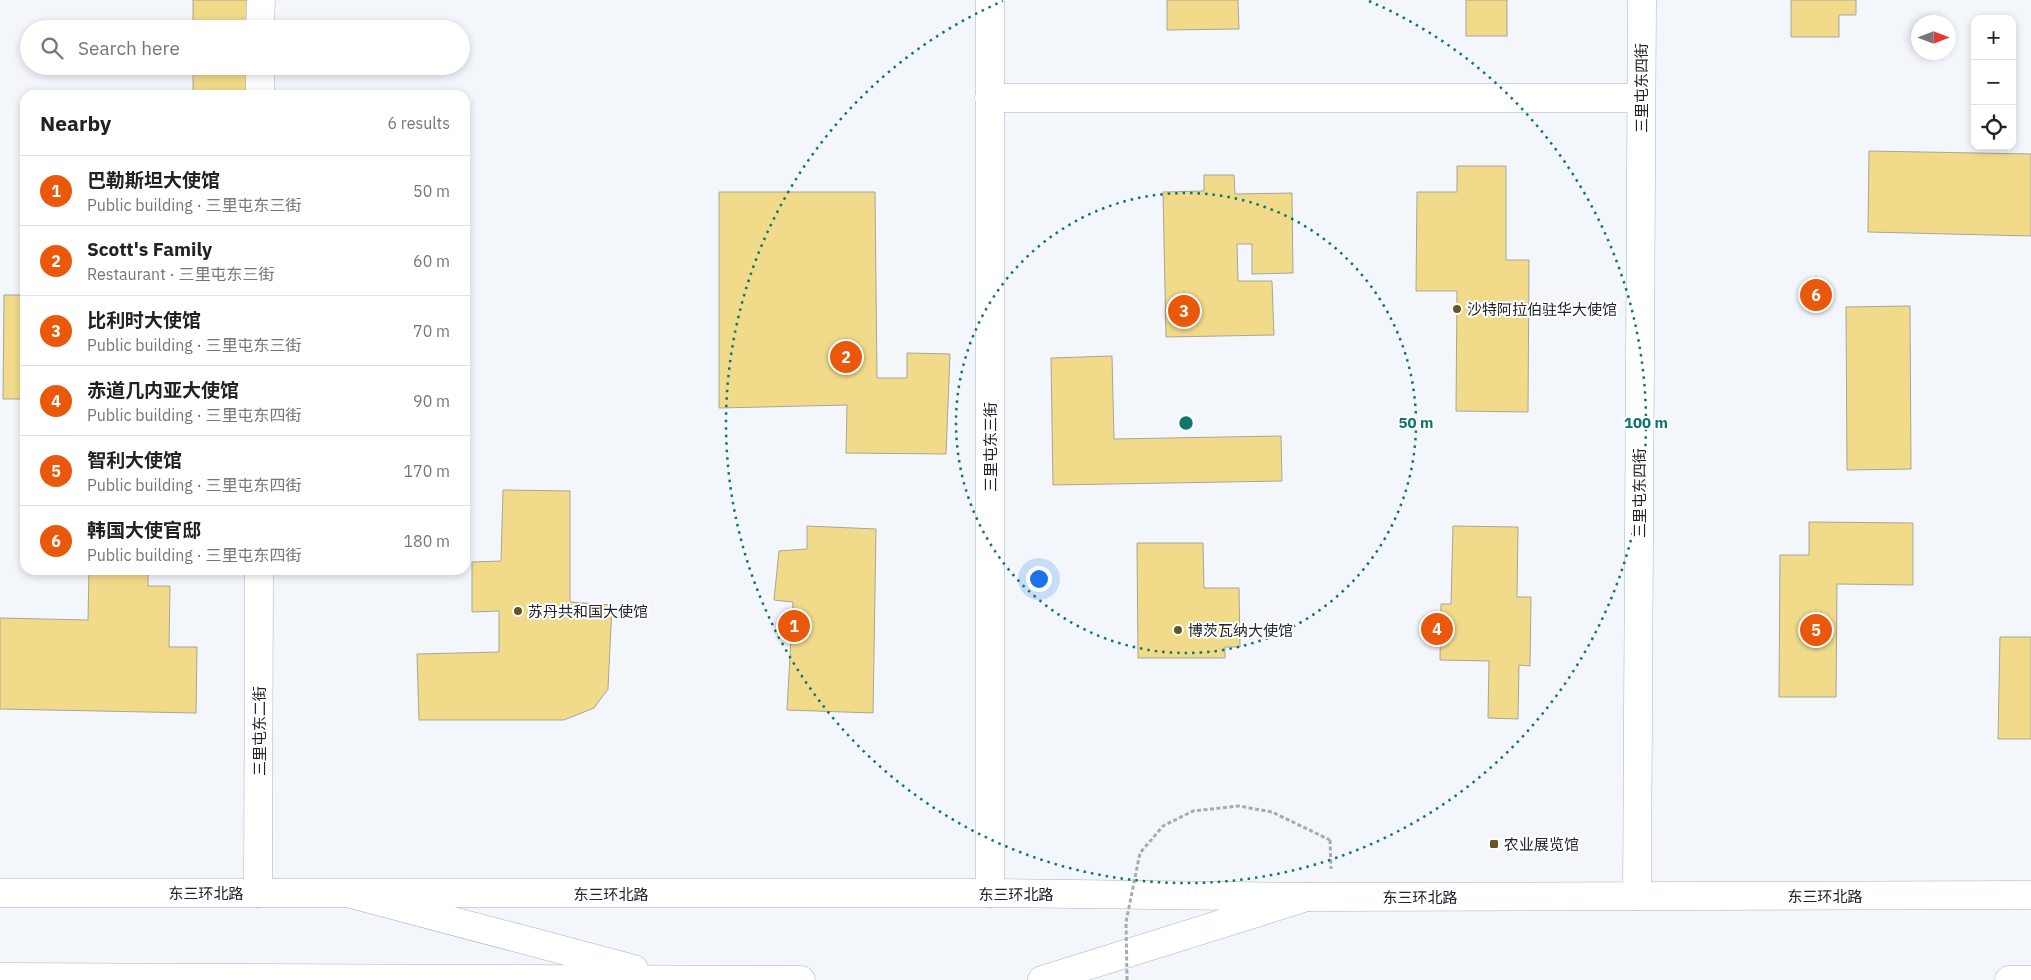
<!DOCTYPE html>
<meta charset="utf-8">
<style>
:root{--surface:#fff;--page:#f6f6f6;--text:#222;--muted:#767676;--line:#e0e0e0;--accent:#ea580c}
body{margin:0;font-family:"IBM Plex Sans","Noto Sans SC",sans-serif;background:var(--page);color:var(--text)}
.controls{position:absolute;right:15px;top:15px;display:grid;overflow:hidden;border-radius:10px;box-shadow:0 2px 8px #0003}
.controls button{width:45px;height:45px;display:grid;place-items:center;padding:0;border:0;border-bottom:1px solid var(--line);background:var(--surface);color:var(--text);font:25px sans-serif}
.compass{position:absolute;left:1911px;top:15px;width:45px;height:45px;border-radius:50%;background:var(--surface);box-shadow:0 2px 8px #0003;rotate:90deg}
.you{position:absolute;left:1038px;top:578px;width:18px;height:18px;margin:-12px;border:4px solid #fff;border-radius:50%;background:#1a73e8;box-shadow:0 0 0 8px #1a73e833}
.badge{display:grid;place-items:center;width:32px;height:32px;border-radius:50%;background:var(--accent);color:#fff;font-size:16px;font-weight:700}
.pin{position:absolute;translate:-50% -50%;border:2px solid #fff;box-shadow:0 1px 5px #0006}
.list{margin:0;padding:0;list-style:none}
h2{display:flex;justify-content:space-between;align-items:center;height:65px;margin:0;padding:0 20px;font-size:21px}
h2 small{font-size:16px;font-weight:400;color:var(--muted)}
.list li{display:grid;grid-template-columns:32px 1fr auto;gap:15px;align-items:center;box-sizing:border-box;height:70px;padding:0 20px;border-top:1px solid var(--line)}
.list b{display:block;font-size:19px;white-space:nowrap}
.list p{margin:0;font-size:16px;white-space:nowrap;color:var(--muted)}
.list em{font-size:16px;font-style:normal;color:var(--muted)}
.icon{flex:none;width:28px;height:28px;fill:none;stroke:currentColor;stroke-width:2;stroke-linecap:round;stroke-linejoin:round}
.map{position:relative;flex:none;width:2031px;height:980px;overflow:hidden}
.search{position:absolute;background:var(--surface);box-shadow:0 2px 8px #0003;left:20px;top:20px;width:450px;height:55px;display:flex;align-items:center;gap:12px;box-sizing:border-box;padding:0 18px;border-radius:28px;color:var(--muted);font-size:19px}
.panel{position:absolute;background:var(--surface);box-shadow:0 2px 8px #0003;left:20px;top:90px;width:450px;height:485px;border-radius:15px}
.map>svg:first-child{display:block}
.building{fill:#f1db8b;stroke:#a9a597}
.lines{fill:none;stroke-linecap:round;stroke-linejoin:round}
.minor-casing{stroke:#a8b2be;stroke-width:29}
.tertiary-casing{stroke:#a8b2be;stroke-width:29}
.trunk-casing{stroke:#a8b2be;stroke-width:29}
.path{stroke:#a7abb0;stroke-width:3;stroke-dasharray:4 2.5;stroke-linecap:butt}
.minor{stroke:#fff;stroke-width:28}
.tertiary{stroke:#fff;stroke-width:28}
.trunk{stroke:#fff;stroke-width:28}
.path-bridge{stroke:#a7abb0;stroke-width:3;stroke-dasharray:4 2.5;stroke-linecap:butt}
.ring{fill:none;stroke:#0f766e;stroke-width:2.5;stroke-dasharray:2.5 5}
.poi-dot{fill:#645723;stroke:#fff;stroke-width:2}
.labels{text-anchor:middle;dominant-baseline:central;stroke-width:4;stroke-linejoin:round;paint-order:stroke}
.street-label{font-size:15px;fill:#21252a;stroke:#fff}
.poi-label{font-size:15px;fill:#21252a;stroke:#fff;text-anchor:start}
.centre{fill:#0f766e;stroke:#fff;stroke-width:2.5}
.ring-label{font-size:15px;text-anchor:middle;font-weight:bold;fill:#0f766e;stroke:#fff;stroke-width:4;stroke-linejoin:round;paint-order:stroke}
</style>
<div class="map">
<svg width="2031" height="980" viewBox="0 0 2031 980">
<rect width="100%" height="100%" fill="#f3f7fc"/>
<g class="building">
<rect x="193" y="0" width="56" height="29"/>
<polygon points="1167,0 1238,0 1239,29 1167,30"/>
<rect x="1466" y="0" width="41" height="36"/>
<polygon points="1791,0 1856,0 1856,15 1839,15 1839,37 1791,37"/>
<rect x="193" y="66" width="56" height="29"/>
<polygon points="1869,151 2031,154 2031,236 1868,232"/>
<polygon points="1457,166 1506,166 1506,260 1529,260 1528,412 1456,411 1457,291 1416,291 1417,192 1457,192"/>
<polygon points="1204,175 1234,175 1235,194 1292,193 1293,273 1252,274 1252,244 1237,244 1238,281 1272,281 1274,335 1166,337 1163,192 1204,191"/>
<polygon points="719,192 875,192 877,378 907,378 907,353 950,354 946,454 846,453 847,405 719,408"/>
<polygon points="4,295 25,295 25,399 3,399"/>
<polygon points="1910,306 1911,469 1847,470 1846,307"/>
<polygon points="1112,356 1114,439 1281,436 1282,481 1053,485 1051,358"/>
<polygon points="503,490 570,491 570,602 612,605 608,689 594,708 564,720 419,720 417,654 499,652 499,611 472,612 472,562 501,561"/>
<polygon points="1809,522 1913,523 1913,585 1837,584 1836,697 1779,697 1780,555 1809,555"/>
<polygon points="807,526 876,529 873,713 787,710 793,602 774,600 779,551 807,549"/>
<polygon points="1453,526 1518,527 1517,597 1531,597 1530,666 1519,665 1518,719 1488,718 1489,661 1440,660 1441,604 1451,604"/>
<polygon points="1137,543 1203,543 1204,588 1239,588 1240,647 1225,647 1225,658 1138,658"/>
<polygon points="89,570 148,570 148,586 170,586 169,647 197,647 196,713 0,709 0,618 88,620"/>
<polygon points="2000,637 2031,637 2031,739 1998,739"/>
</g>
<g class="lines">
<defs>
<g id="minor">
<polyline points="260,29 261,0"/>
<polyline points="260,95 260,66"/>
<polyline points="989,98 1641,98"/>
<polyline points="258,893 259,570"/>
<polyline points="990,893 990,0"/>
<polyline points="1637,896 1642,0"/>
</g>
<polyline id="tertiary" points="0,893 990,893 1307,897 2031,895"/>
<g id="trunk">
<polyline points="351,894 634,969"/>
<polyline points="0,977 801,980"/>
<polyline points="1042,980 1307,897"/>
<polyline points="2009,980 2031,980"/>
</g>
</defs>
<use href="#minor" class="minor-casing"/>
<use href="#tertiary" class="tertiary-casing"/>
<use href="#trunk" class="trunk-casing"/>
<polyline class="path" points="1330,840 1331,869"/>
<use href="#minor" class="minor"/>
<use href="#tertiary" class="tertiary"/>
<use href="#trunk" class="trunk"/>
<polyline class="path-bridge" points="1127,980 1126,922 1140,853 1163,826 1193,811 1239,806 1272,812 1330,840"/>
</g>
<g class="ring">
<circle cx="1186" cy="423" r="230"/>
<path d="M1369 1A460 460 0 1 1 1003 1"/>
</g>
<g class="poi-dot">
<circle cx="1457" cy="309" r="5"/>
<circle cx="518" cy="611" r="5"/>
<circle cx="1178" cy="630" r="5"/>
<rect x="1489" y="839" width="10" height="10" rx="2.5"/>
</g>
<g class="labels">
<g class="street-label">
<text transform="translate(1641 88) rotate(-90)">三里屯东四街</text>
<text transform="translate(990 447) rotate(-90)">三里屯东三街</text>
<text transform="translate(1639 493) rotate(-90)">三里屯东四街</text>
<text transform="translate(259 731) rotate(-90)">三里屯东二街</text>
<text x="206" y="893">东三环北路</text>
<text x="611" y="894">东三环北路</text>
<text x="1016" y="894">东三环北路</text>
<text x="1825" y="896">东三环北路</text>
<text x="1420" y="897">东三环北路</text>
</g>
<g class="poi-label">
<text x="1467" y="309">沙特阿拉伯驻华大使馆</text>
<text x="528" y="611">苏丹共和国大使馆</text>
<text x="1188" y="630">博茨瓦纳大使馆</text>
<text x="1504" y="844">农业展览馆</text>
</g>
</g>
<circle cx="1186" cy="423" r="8" class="centre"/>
<g class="ring-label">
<text x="1416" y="428">50 m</text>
<text x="1646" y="428">100 m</text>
</g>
</svg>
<div class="controls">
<button>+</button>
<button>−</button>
<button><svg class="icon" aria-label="locate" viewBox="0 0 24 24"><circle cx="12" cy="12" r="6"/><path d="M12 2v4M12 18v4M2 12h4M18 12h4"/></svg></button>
</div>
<svg class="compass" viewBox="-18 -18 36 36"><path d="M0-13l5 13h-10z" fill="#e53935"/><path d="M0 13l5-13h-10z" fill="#767676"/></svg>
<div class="you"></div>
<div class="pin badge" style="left:794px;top:626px">1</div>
<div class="pin badge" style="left:846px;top:357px">2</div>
<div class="pin badge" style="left:1184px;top:311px">3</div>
<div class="pin badge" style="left:1437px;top:629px">4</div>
<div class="pin badge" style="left:1816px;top:630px">5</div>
<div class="pin badge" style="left:1816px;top:295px">6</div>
<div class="search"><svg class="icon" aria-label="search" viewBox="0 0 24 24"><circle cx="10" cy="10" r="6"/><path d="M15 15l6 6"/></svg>Search here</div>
<section class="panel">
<h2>Nearby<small>6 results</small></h2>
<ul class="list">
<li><span class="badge">1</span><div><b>巴勒斯坦大使馆</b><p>Public building · 三里屯东三街</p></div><em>50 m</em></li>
<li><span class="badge">2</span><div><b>Scott's Family</b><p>Restaurant · 三里屯东三街</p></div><em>60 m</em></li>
<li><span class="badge">3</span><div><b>比利时大使馆</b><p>Public building · 三里屯东三街</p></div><em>70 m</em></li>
<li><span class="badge">4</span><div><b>赤道几内亚大使馆</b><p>Public building · 三里屯东四街</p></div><em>90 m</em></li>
<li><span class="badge">5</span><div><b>智利大使馆</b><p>Public building · 三里屯东四街</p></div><em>170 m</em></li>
<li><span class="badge">6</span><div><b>韩国大使官邸</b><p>Public building · 三里屯东四街</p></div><em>180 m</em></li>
</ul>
</section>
</div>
